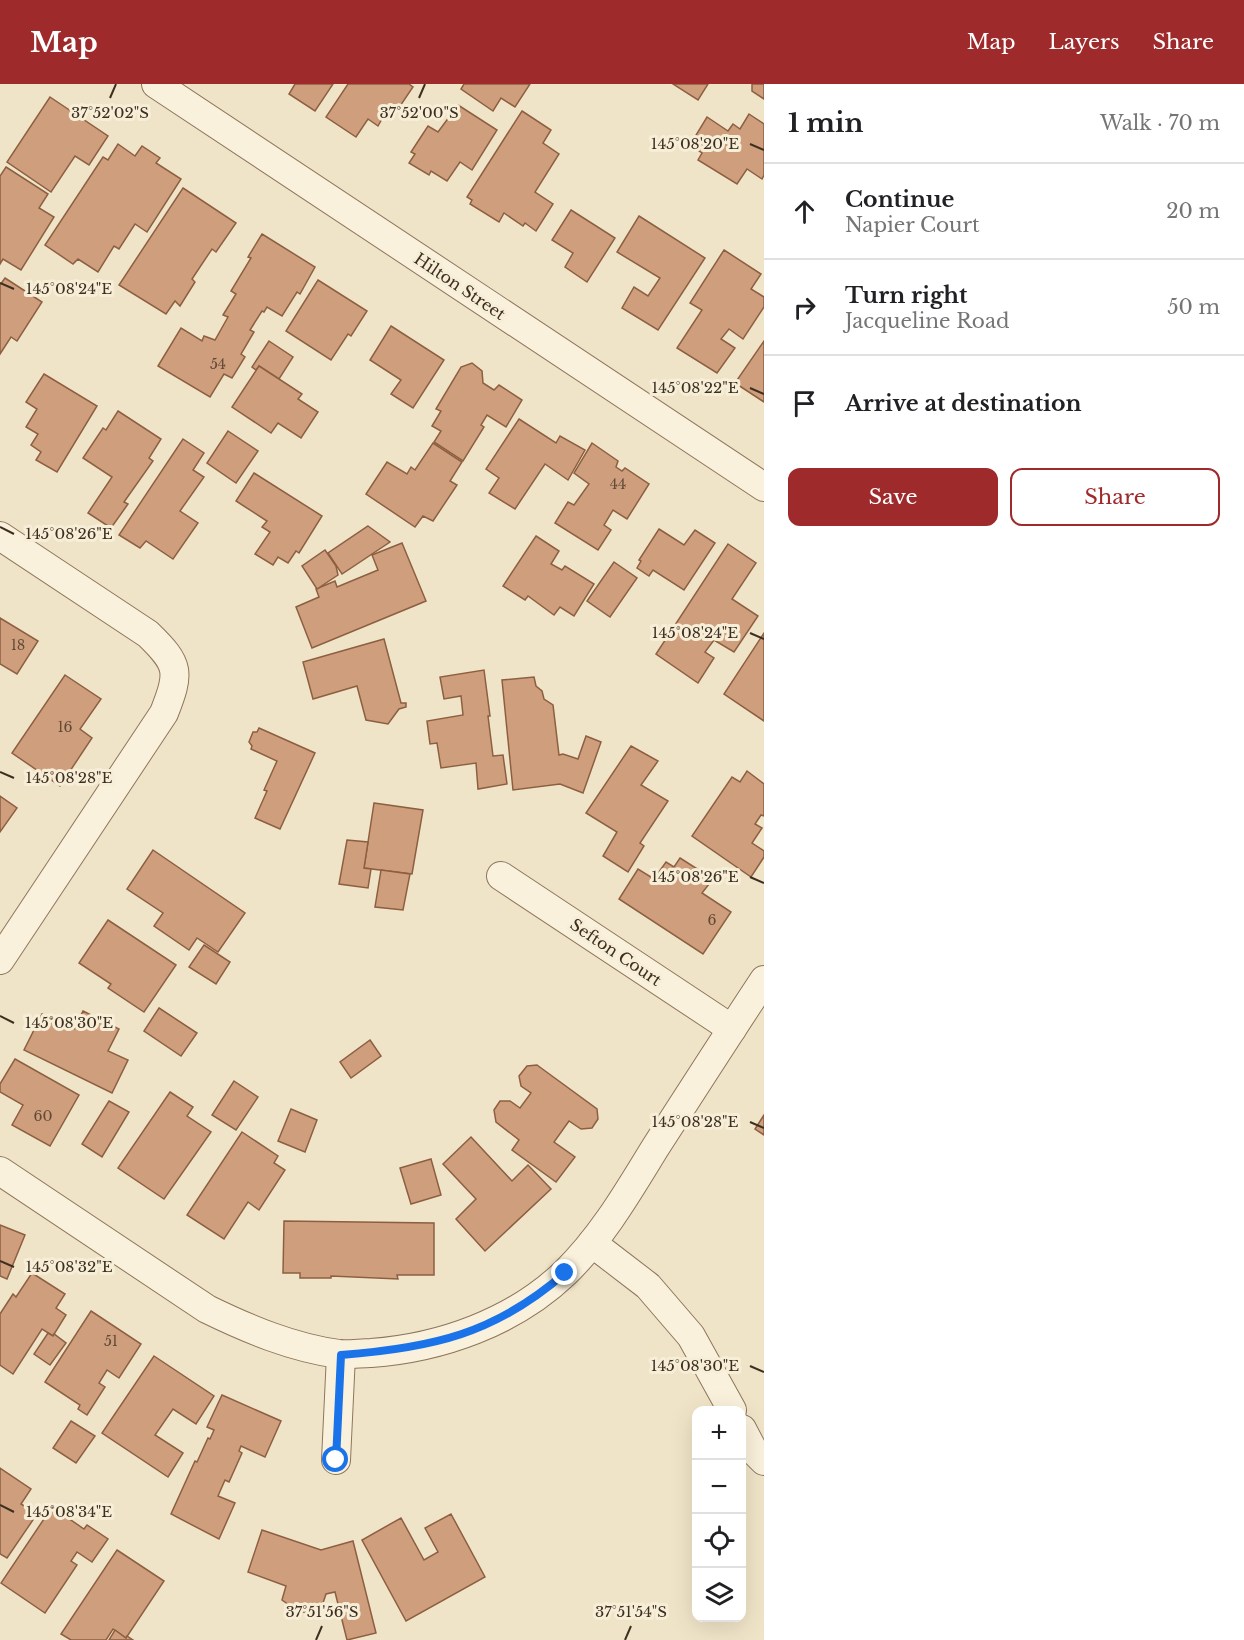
<!DOCTYPE html>
<meta charset="utf-8">
<style>
:root{--surface:#fff;--page:#f6f6f6;--text:#202124;--muted:#757577;--line:#e0e0e0;--accent:#9e2a2b}
body{margin:0;font-family:"Libre Baskerville",serif;background:var(--page);color:var(--text)}
.controls{position:absolute;right:18px;bottom:18px;display:grid;overflow:hidden;border-radius:12px;box-shadow:0 6px 24px #0002}
.controls button{width:54px;height:54px;display:grid;place-items:center;padding:0;border:0;border-bottom:2px solid var(--line);background:var(--surface);color:var(--text);font:30px sans-serif}
.stop{position:absolute;width:18px;height:18px;margin:-14px;border:4px solid #1a73e8;border-radius:50%;background:#fff}
.stop.end{background:#1a73e8;border-color:#fff;box-shadow:0 2px 6px #0008}
.list{margin:0;padding:0;list-style:none}
h2{display:flex;justify-content:space-between;align-items:center;height:78px;margin:0;padding:0 24px;font-size:26px}
h2 small{font-size:20px;font-weight:400;color:var(--muted)}
.list li{display:grid;grid-template-columns:39px 1fr auto;gap:18px;align-items:center;box-sizing:border-box;height:96px;padding:0 24px;border-top:2px solid var(--line)}
.list b{display:block;font-size:22px;white-space:nowrap}
.list p{margin:0;font-size:20px;white-space:nowrap;color:var(--muted)}
.list em{font-size:20px;font-style:normal;color:var(--muted)}
.actions{display:flex;gap:12px;padding:18px 24px}
.actions a{flex:1;padding:14px 0;border:2px solid var(--accent);border-radius:12px;text-align:center;font-size:21px;color:var(--accent)}
.actions .main{background:var(--accent);color:#fff}
.icon{flex:none;width:33px;height:33px;fill:none;stroke:currentColor;stroke-width:2;stroke-linecap:round;stroke-linejoin:round}
.map{position:relative;flex:none;width:764px;height:1556px;overflow:hidden}
header{display:flex;align-items:center;gap:36px;box-sizing:border-box;height:84px;padding:0 30px;background:var(--accent);color:#fff}
header strong{font-size:28px}
nav{display:flex;gap:33px;margin-inline-start:auto;font-size:21px}
main{display:flex}
aside{flex:1;background:var(--surface)}
.map>svg:first-child{display:block}
.building{fill:#cf9f7d;stroke:#8d5f41;stroke-width:1.5}
.lines{fill:none;stroke-linecap:round;stroke-linejoin:round}
.minor-casing{stroke:#8d765c;stroke-width:30}
.minor{stroke:#faf1dc;stroke-width:28}
.route{stroke:#1a73e8;stroke-width:8}
.ticks{fill:none;stroke:#3d2e20;stroke-width:2}
.labels{text-anchor:middle;dominant-baseline:central;stroke-width:6;stroke-linejoin:round;paint-order:stroke}
.number-label{font-size:14px;fill:#624a37}
.street-label{font-size:16px;fill:#3d2e20;stroke:#f7eed8}
.ticks-label{font-size:15px;text-anchor:middle;fill:#3d2e20;stroke:#f7eed8;stroke-width:6;stroke-linejoin:round;paint-order:stroke}
</style>
<header>
<strong>Map</strong>
<nav><a>Map</a><a>Layers</a><a>Share</a></nav>
</header>
<main>
<div class="map">
<svg width="764" height="1556" viewBox="0 0 764 1556">
<rect width="100%" height="100%" fill="#f0e4c8"/>
<g class="building">
<polygon points="295,0 333,0 315,27 289,10"/>
<polygon points="348,0 409,0 413,3 394,31 387,26 378,42 368,35 356,53 326,33"/>
<polygon points="464,0 530,0 515,23 501,14 493,27 461,5"/>
<polygon points="673,0 708,0 698,16"/>
<polygon points="752,0 764,0 764,15 752,7"/>
<polygon points="50,13 108,52 89,81 75,72 51,108 7,78"/>
<polygon points="458,21 497,46 472,86 460,78 447,97 431,87 429,91 409,79 415,70 411,68 428,42 438,48"/>
<polygon points="522,27 551,46 543,59 559,70 535,108 553,120 536,147 525,139 523,142 504,129 499,138 470,120 472,116 467,113"/>
<polygon points="749,30 764,40 764,91 762,95 747,85 737,100 698,76 702,69 690,61 707,33 728,47 733,40 740,45"/>
<polygon points="118,60 135,72 142,62 160,74 156,79 181,95 147,148 135,140 119,165 114,162 98,188 78,175 73,180 45,161 103,73 108,76"/>
<polygon points="6,83 48,110 39,124 54,133 21,186 3,175 0,180 0,92"/>
<polygon points="183,104 236,139 216,168 212,165 192,195 195,198 180,222 175,217 166,230 119,201"/>
<polygon points="571,126 615,154 587,198 565,183 573,169 552,156"/>
<polygon points="639,132 705,174 658,246 622,224 634,203 648,212 660,194 617,168"/>
<polygon points="262,150 315,183 300,210 297,208 282,232 267,223 264,228 262,227 250,246 254,248 241,270 245,273 232,294 224,290 210,313 158,282 181,244 202,257 204,252 215,256 228,233 223,231 236,210 231,207 251,174 248,173"/>
<polygon points="724,166 761,190 751,205 764,213 764,223 743,255 729,245 721,255 735,264 717,289 677,264 702,226 690,219"/>
<polygon points="5,194 42,218 17,257 11,253 0,270 0,201"/>
<polygon points="318,196 367,227 351,252 348,250 331,276 286,247"/>
<polygon points="391,242 444,276 413,324 391,310 401,296 370,276"/>
<polygon points="269,257 293,273 279,295 259,282 256,286 252,283"/>
<polygon points="764,257 764,318 735,299"/>
<polygon points="472,279 482,287 483,299 494,306 499,301 522,316 506,343 487,331 481,341 484,343 463,377 434,358 441,347 432,342 441,327 436,325 461,283"/>
<polygon points="259,282 302,310 298,315 318,328 301,354 278,339 271,349 232,323"/>
<polygon points="44,290 97,322 57,388 36,376 41,368 31,361 38,350 26,343 37,325 26,318"/>
<polygon points="118,327 161,355 149,374 153,377 124,418 128,420 111,444 88,429 112,393 83,374 103,344 106,346"/>
<polygon points="519,335 556,359 560,352 585,366 568,396 545,380 515,425 489,409 499,394 486,385"/>
<polygon points="228,347 258,367 236,399 207,379"/>
<polygon points="183,355 204,369 193,386 204,393 180,427 198,439 173,475 146,457 140,464 119,451"/>
<polygon points="433,359 462,378 450,397 457,401 433,437 423,432 415,443 366,410 387,378 407,390 411,383 415,386"/>
<polygon points="592,359 618,377 616,383 622,387 625,384 649,400 627,435 613,426 604,441 611,446 598,466 555,439 568,418 574,421 589,400 574,389"/>
<polygon points="254,389 322,432 299,469 296,467 288,479 278,473 273,481 255,470 270,448 262,443 267,437 236,417"/>
<polygon points="368,442 390,458 342,490 328,469"/>
<polygon points="659,445 684,461 695,446 715,459 684,506 653,486 649,492 637,484 641,477 639,476"/>
<polygon points="536,452 559,467 551,480 562,486 565,482 594,500 574,532 560,523 554,531 528,512 525,516 503,502"/>
<polygon points="402,459 426,517 312,564 296,523 319,513 316,505 335,497 337,503 378,486 372,471"/>
<polygon points="728,460 756,479 732,515 758,532 734,568 714,556 705,568 714,574 698,599 656,570"/>
<polygon points="325,466 336,482 338,491 317,505 302,482"/>
<polygon points="614,478 637,494 610,533 587,517"/>
<polygon points="0,534 38,557 17,590 0,580"/>
<polygon points="764,549 764,637 724,610"/>
<polygon points="384,555 401,619 406,619 406,623 399,625 388,640 366,636 357,602 313,615 303,578"/>
<polygon points="484,586 490,632 488,632 493,672 503,671 507,700 478,705 476,679 441,684 437,659 430,660 427,637 463,631 461,612 444,615 440,593"/>
<polygon points="65,591 101,615 80,645 92,654 60,702 12,669"/>
<polygon points="534,593 536,602 542,607 544,615 553,621 559,671 563,670 578,675 586,652 601,658 583,709 560,700 513,706 502,596"/>
<polygon points="259,644 315,669 280,745 255,734 267,707 264,706 277,677 251,665 252,662 249,658 253,648 257,648"/>
<polygon points="631,662 658,677 641,701 668,717 640,759 644,762 628,788 603,772 617,748 586,729"/>
<polygon points="747,687 764,700 764,732 761,731 755,740 762,744 752,759 764,767 764,773 751,793 692,752 732,693 740,698"/>
<polygon points="0,712 17,724 0,748"/>
<polygon points="374,719 423,726 412,790 364,784"/>
<polygon points="347,756 368,758 364,784 371,785 368,804 339,800"/>
<polygon points="153,766 245,829 218,868 197,854 189,866 154,842 163,829 127,805"/>
<polygon points="680,774 713,795 702,809 731,828 703,870 619,815 638,785 654,795 666,778 674,783"/>
<polygon points="381,786 410,790 403,826 375,823"/>
<polygon points="108,836 176,881 144,928 108,904 111,900 79,879"/>
<polygon points="204,861 230,878 216,900 189,883"/>
<polygon points="159,924 197,949 181,972 144,947"/>
<polygon points="83,927 119,945 108,967 128,976 112,1009 24,966 42,930 74,945"/>
<polygon points="370,956 381,972 351,994 340,978"/>
<polygon points="15,975 79,1011 50,1062 12,1041 23,1021 0,1008 0,1000"/>
<polygon points="537,981 597,1025 598,1035 592,1044 581,1045 569,1037 554,1058 575,1073 556,1098 512,1066 519,1056 496,1038 494,1026 500,1017 510,1017 520,1024 531,1009 521,1002 519,992 527,982"/>
<polygon points="234,997 258,1013 236,1046 212,1031"/>
<polygon points="170,1008 193,1023 187,1032 211,1048 164,1115 118,1084"/>
<polygon points="109,1017 129,1028 102,1073 82,1060"/>
<polygon points="291,1025 317,1036 305,1068 278,1057"/>
<polygon points="764,1031 764,1051 755,1045"/>
<polygon points="242,1048 278,1072 274,1079 285,1086 259,1126 248,1118 224,1155 187,1131"/>
<polygon points="471,1053 512,1097 528,1081 551,1105 485,1167 456,1135 476,1115 443,1080"/>
<polygon points="431,1075 441,1111 411,1120 400,1084"/>
<polygon points="284,1137 434,1139 434,1191 397,1191 398,1195 331,1192 331,1194 300,1194 300,1189 283,1189"/>
<polygon points="0,1141 25,1151 7,1195 0,1192"/>
<polygon points="32,1189 65,1210 56,1224 66,1231 53,1252 42,1245 13,1290 0,1281 0,1230 13,1210 16,1213"/>
<polygon points="91,1227 141,1260 119,1294 107,1286 99,1299 105,1303 87,1331 78,1325 80,1321 45,1298"/>
<polygon points="48,1249 53,1252 54,1250 66,1259 50,1281 34,1270"/>
<polygon points="154,1272 214,1312 196,1340 173,1325 155,1351 183,1369 168,1393 102,1349"/>
<polygon points="222,1311 281,1337 265,1373 241,1362 239,1367 242,1369 229,1398 225,1396 218,1412 235,1419 219,1455 171,1430 195,1377 197,1378 208,1354 210,1355 214,1346 207,1343"/>
<polygon points="71,1337 95,1352 76,1379 53,1364"/>
<polygon points="0,1384 31,1405 21,1420 37,1430 7,1474 0,1470"/>
<polygon points="52,1423 84,1445 87,1441 108,1455 92,1478 77,1468 71,1477 77,1481 45,1529 1,1499"/>
<polygon points="451,1430 485,1493 406,1537 362,1456 401,1434 424,1476 438,1468 425,1444"/>
<polygon points="262,1446 321,1466 353,1457 376,1549 347,1556 335,1508 326,1510 320,1528 299,1528 282,1516 286,1502 248,1488"/>
<polygon points="117,1466 164,1497 126,1554 113,1545 106,1556 71,1556 61,1550"/>
<polygon points="115,1546 126,1554 127,1552 133,1556 109,1556"/>
</g>
<g class="lines">
<defs>
<g id="minor">
<polyline points="156,0 764,403"/>
<path d="M0,452L148,550C180,581 180,588 164,629L0,876"/>
<polyline points="501,792 732,945"/>
<path d="M0,1087L207,1225C248,1245 293,1264 339,1270C349,1271 361,1269 371,1269C441,1264 514,1238 565,1189C602,1153 628,1108 655,1064C691,1008 727,952 764,896"/>
<polyline points="592,1159 648,1202 691,1252 732,1326"/>
<polyline points="742,1345 753,1366 764,1377"/>
<polyline points="336,1376 341,1271"/>
</g>
</defs>
<use href="#minor" class="minor-casing"/>
<use href="#minor" class="minor"/>
</g>
<g class="lines">
<path class="route" d="M336,1376L341,1271C432,1264 495,1250 565,1189"/>
</g>
<path class="ticks" d="M110,14L116,0M419,14L425,0M750,60L764,66M0,199L14,205M750,304L764,310M0,443L14,450M750,549L764,555M0,688L14,694M750,793L764,799M0,932L14,939M750,1038L764,1044M0,1177L14,1183M750,1282L764,1288M0,1421L14,1428M316,1556L322,1542M625,1556L631,1542"/>
<g class="labels">
<g class="number-label">
<text x="218" y="280">54</text>
<text x="618" y="400">44</text>
<text x="18" y="561">18</text>
<text x="65" y="643">16</text>
<text x="712" y="836">6</text>
<text x="43" y="1032">60</text>
<text x="111" y="1257">51</text>
</g>
<g class="street-label">
<text transform="translate(460 202) rotate(34)">Hilton Street</text>
<text transform="translate(616 868) rotate(34)">Sefton Court</text>
</g>
</g>
<g class="ticks-label">
<text x="110" y="34">37°52'02"S</text>
<text x="419" y="34">37°52'00"S</text>
<text x="695" y="65">145°08'20"E</text>
<text x="69" y="210">145°08'24"E</text>
<text x="695" y="309">145°08'22"E</text>
<text x="69" y="455">145°08'26"E</text>
<text x="695" y="554">145°08'24"E</text>
<text x="69" y="699">145°08'28"E</text>
<text x="695" y="798">145°08'26"E</text>
<text x="69" y="944">145°08'30"E</text>
<text x="695" y="1043">145°08'28"E</text>
<text x="69" y="1188">145°08'32"E</text>
<text x="695" y="1287">145°08'30"E</text>
<text x="69" y="1433">145°08'34"E</text>
<text x="322" y="1533">37°51'56"S</text>
<text x="631" y="1533">37°51'54"S</text>
</g>
</svg>
<div class="controls">
<button>+</button>
<button>−</button>
<button><svg class="icon" aria-label="locate" viewBox="0 0 24 24"><circle cx="12" cy="12" r="6"/><path d="M12 2v4M12 18v4M2 12h4M18 12h4"/></svg></button>
<button><svg class="icon" aria-label="layers" viewBox="0 0 24 24"><path d="M12 4l9 5-9 5-9-5zM3 14l9 5 9-5"/></svg></button>
</div>
<div class="stop" style="left:336px;top:1376px"></div>
<div class="stop end" style="left:565px;top:1189px"></div>
</div>
<aside>
<h2>1 min<small>Walk · 70 m</small></h2>
<ul class="list">
<li><svg class="icon" aria-label="ahead" viewBox="0 0 24 24"><path d="M12 20V5M6 11l6-6 6 6"/></svg><div><b>Continue</b><p>Napier Court</p></div><em>20 m</em></li>
<li><svg class="icon" aria-label="right" viewBox="0 0 24 24"><path d="M7 20v-9h11M14 6l5 5-5 5"/></svg><div><b>Turn right</b><p>Jacqueline Road</p></div><em>50 m</em></li>
<li><svg class="icon" aria-label="arrive" viewBox="0 0 24 24"><path d="M6 21V4h12l-3 4 3 4H6"/></svg><div><b>Arrive at destination</b></div></li>
</ul>
<div class="actions"><a class="main">Save</a><a>Share</a></div>
</aside>
</main>
